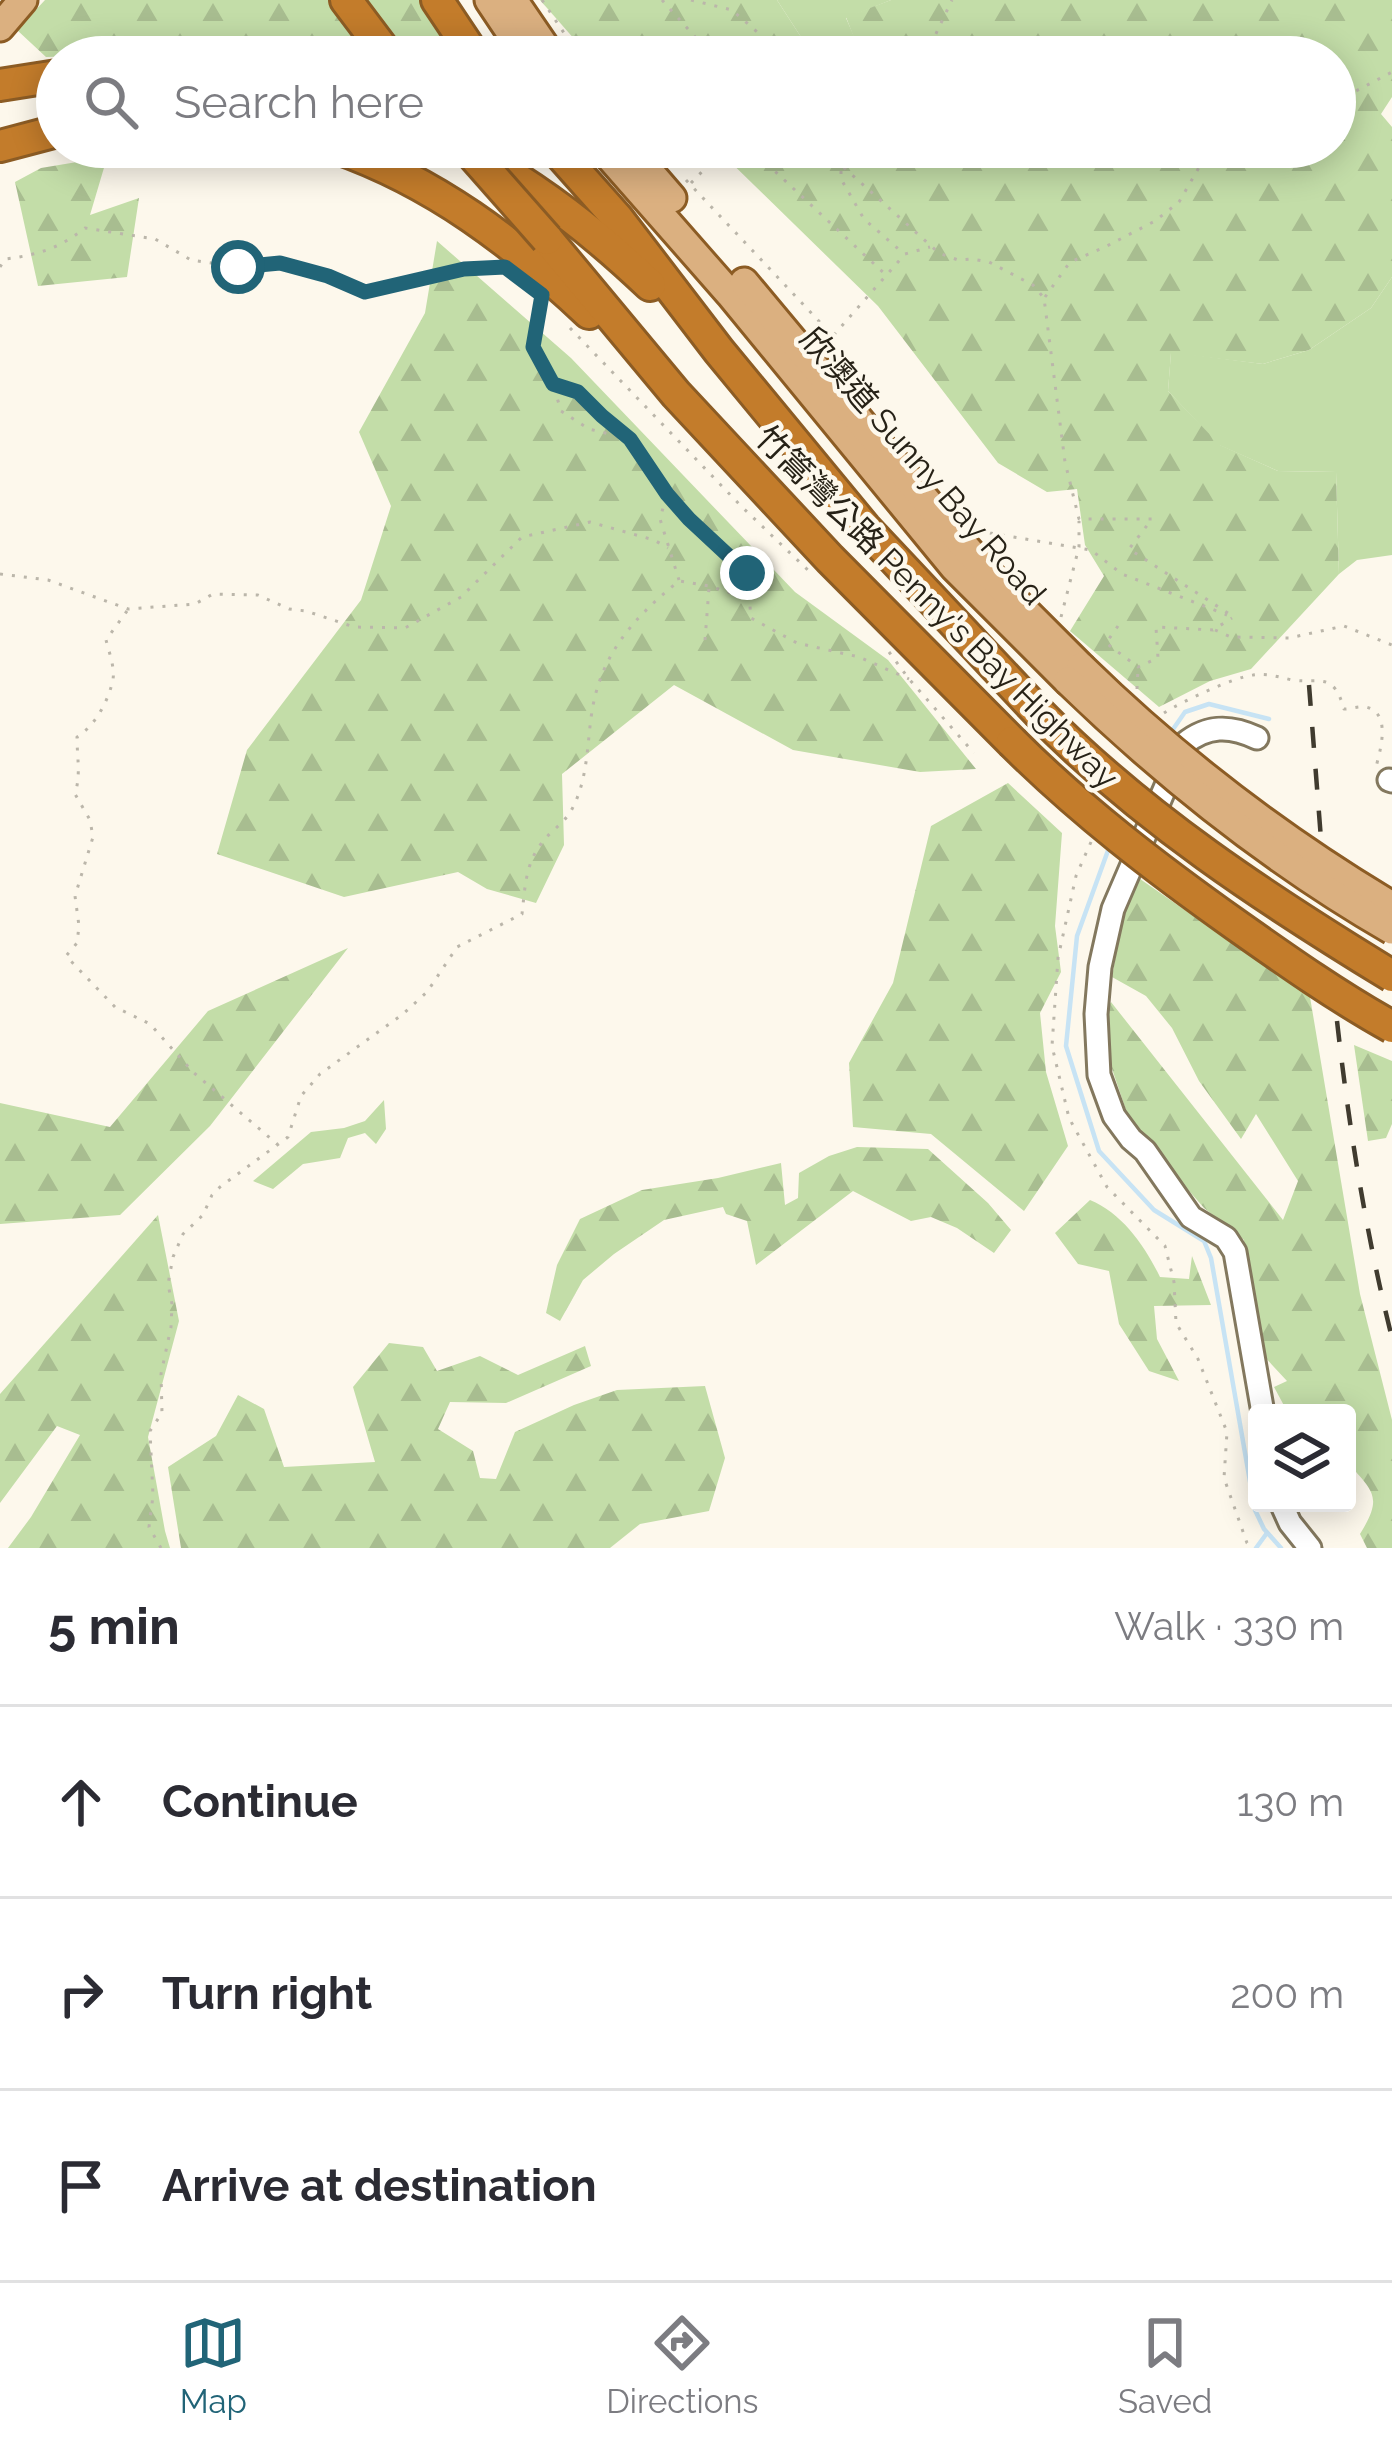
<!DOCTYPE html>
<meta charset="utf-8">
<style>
:root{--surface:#fff;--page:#f2f2f3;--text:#2b2b33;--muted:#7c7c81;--line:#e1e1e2;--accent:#216477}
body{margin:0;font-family:Raleway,"Noto Sans TC",sans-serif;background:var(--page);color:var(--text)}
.controls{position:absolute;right:36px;bottom:36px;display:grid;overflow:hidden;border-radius:12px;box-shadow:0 6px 30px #0003}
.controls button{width:108px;height:108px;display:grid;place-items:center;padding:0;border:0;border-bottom:3px solid var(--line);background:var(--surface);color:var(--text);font:60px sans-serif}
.stop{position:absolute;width:36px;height:36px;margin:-27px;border:9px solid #216477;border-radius:50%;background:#fff}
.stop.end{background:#216477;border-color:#fff;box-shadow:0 3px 12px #0008}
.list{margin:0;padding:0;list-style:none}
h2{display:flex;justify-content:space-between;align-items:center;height:156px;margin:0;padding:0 48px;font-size:51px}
h2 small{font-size:39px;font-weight:400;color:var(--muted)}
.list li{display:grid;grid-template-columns:78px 1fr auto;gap:36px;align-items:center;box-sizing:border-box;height:192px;padding:0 48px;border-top:3px solid var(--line)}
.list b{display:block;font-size:45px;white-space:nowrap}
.list em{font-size:39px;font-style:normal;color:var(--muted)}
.icon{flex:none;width:66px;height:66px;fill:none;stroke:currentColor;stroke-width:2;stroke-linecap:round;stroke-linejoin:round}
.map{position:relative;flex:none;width:1392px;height:1548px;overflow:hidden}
.search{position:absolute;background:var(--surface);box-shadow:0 6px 30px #0003;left:36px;right:36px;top:36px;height:132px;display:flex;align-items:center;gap:30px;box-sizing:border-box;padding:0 42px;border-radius:66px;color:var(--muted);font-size:45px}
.sheet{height:732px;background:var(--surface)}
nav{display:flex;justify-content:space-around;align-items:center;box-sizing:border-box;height:168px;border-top:3px solid var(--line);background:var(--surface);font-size:33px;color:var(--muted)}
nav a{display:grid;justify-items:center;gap:6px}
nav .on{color:var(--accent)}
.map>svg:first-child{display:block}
.grass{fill:#c3dda8}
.forest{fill:url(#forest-firs)}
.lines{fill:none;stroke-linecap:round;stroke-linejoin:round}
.stream{stroke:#c7e3f4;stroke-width:4.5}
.minor-casing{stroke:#83785e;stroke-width:27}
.major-casing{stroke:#8c5c24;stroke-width:33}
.highway-casing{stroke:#8c5c24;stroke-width:36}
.path{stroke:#bbb6aa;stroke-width:3;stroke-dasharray:3 9;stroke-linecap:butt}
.minor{stroke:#fff;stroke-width:21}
.major{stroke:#dbb080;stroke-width:27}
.highway{stroke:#c37c2b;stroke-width:30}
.rail{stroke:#403b2f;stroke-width:4.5;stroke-dasharray:21 21;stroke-linecap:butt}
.major-bridge-casing{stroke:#8c5c24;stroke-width:33;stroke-linecap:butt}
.highway-bridge-casing{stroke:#8c5c24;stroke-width:36;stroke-linecap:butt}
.major-bridge{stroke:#dbb080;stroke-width:27}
.highway-bridge{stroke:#c37c2b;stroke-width:30}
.route{stroke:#216477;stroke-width:15}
.labels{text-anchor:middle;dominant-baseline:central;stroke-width:9;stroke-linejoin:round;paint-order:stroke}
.street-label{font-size:33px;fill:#272217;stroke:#fdf8ec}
</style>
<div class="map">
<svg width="1392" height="1548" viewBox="0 0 1392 1548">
<defs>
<pattern id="forest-firs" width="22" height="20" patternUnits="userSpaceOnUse" patternTransform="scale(3)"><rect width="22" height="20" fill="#c3dda8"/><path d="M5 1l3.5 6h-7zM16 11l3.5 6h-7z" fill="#a8bd90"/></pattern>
</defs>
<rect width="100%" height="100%" fill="#fdf8ec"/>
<g class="grass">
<polygon points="777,0 891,0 846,18 863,57 814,57"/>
<polygon points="1392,277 1392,555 1357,560 1339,574 1336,472 1278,471 1219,445 1168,391 1171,352 1263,364 1309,350 1371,308"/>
<polygon points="384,1100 386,1129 376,1144 365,1133 348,1138 340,1158 303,1164 273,1189 253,1181 311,1132 344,1128 365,1121"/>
</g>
<g class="forest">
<polygon points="45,0 424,0 461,57 206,57 175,53 46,57 17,30"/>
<polygon points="540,0 777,0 814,57 590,57"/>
<polygon points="891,0 1392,0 1392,97 1381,114 1392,127 1392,277 1371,308 1309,350 1263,364 1171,353 1168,391 1220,445 1278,471 1336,472 1339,574 1251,669 1210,681 1159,707 1070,631 1104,576 1085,545 1077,489 1047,492 998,463 878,306 715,147 1335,147 1335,57 1033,57 987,50 965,57 861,56 846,17"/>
<polygon points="95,159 106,161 90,215 139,198 127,277 38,286 15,182 41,168"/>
<polygon points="437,241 571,358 795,592 888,660 976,769 920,772 793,750 674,685 562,774 564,845 536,903 487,889 458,872 344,897 217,854 247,750 361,600 391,506 359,432 425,313"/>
<polygon points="1008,783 1062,833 1055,926 1061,972 1040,1013 1046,1072 1068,1146 1024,1211 931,1134 853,1127 849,1063 893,983 931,826"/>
<path d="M1130,872L1310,997L1360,1294L1392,1420V1548H1367L1360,1534C1383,1497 1374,1492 1347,1462V1413H1288L1274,1387L1287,1381L1262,1354L1240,1260L1244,1240L1204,1208L1164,1162L1134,1134L1107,1054L1102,1016L1111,1002L1283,1220L1298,1181L1256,1114L1241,1139L1199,1081L1172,1028L1146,996L1112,977Z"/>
<polygon points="348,948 210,1126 120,1215 0,1224 0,1103 110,1127 208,1011"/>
<polygon points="1354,1045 1392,1061 1392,1124 1386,1138 1368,1141"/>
<polygon points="857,1147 928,1149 988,1203 1011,1230 994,1253 957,1228 931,1217 911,1221 853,1191 756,1265 747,1221 726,1214 723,1207 664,1220 614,1254 583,1280 560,1321 546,1313 557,1265 580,1219 642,1190 718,1178 781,1163 785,1205 798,1198 799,1173 829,1156"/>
<path d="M1090,1200C1122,1213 1145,1246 1160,1277L1189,1279L1192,1256L1211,1305L1154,1306L1157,1339L1179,1381L1149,1371L1119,1324L1109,1271L1078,1264L1055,1233Z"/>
<polygon points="158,1215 179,1321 148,1437 165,1531 170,1548 8,1548 31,1517 80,1435 57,1426 0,1503 0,1394"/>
<polygon points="389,1343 423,1347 437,1371 480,1356 518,1375 585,1346 591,1366 506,1403 450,1402 438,1429 473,1451 480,1478 496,1479 515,1432 574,1405 617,1390 705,1386 725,1458 709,1511 640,1524 610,1548 181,1548 168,1467 216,1436 238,1395 264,1409 284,1467 375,1462 353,1387"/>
</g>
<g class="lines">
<g class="stream">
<polyline points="1169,735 1185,712 1209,704 1269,719"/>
<polyline points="1110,845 1077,936 1066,1046 1099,1151 1154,1210 1204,1241 1211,1258 1255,1510 1264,1529 1281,1548"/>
<polyline points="1256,1548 1267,1533"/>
</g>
<defs>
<g id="minor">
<path d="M1257,738C1230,725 1207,725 1184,744L1113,909L1100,967L1096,1014L1099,1075L1114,1116L1131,1139L1145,1151L1191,1217L1226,1238L1235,1252L1263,1413"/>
<polyline points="1389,780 1392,781"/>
<polyline points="1281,1503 1290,1523 1310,1548"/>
</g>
<g id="major">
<polyline points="489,0 527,57"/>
<polyline points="513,0 552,57"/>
<polyline points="0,27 23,0"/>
<polyline points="601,147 730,294 954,567 1068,681"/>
<polyline points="628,147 672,198"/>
<polyline points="744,282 960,541 998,584 1081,667"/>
</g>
<g id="highway">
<polyline points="346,0 389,57"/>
<polyline points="437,0 475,57"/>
<polyline points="0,85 57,76"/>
<polyline points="0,146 57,131"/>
<path d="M335,147C435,182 513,242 589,313"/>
<polyline points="554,147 618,219 719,351 865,528 1038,712"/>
<path d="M473,153C540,189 595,233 650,285"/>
<polyline points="547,239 676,394 830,559 1012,742"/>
</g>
</defs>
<use href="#minor" class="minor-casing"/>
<use href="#major" class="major-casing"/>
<use href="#highway" class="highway-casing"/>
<g class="path">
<polyline points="542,0 580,57"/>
<polyline points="662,0 713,57"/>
<polyline points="691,0 732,10 786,57"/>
<polyline points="932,57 932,42 952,0"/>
<polyline points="1335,102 1392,72"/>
<polyline points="228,147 320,165"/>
<polyline points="749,147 887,276"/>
<polyline points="814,147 841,165 939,253 958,260 971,259 989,262 1033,285 1044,298 1065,462 1079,519 1152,519 1129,549 1234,617"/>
<polyline points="841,147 841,179 864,219 903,253"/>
<polyline points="71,149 95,147"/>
<polyline points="842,163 858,147"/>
<polyline points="686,180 833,336"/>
<polyline points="691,183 726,147"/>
<path d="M0,267L5,259C38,255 60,248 85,228L155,239L191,260L238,267L280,263L329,276L365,292L464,269L499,267"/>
<polyline points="1045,297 1070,262 1105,247 1155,221 1179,202 1205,157 1240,147"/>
<polyline points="541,298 533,347 553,384 561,411 589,429 630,439 667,494 689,519 747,573 751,618 797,643 859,657 909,679"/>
<polyline points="570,328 741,506 811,573"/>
<polyline points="824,342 833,336 905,254 930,247"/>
<polyline points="555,384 578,391 601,416 628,438"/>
<polyline points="666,497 660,519 679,580"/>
<polyline points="978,531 1091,550 1122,574 1227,615"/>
<polyline points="0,574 48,580 128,609 195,604 213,594 258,595 289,609 306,611 354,627 405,628 461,597 522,537 590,522 654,540 668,548"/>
<path d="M127,611L106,640C109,652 115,668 113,679C109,700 95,726 77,737C77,758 81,774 75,794L90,820L93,837L75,896L79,926L77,943L66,956L115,1007L150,1024L193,1072L277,1144"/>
<polyline points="1061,617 1079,547 1079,521"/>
<polyline points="1118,626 1106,643 1138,667 1158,658 1156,627 1213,630 1232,618"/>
<polyline points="1215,630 1231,637 1289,638 1344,626 1392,645"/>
<polyline points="705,640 709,588"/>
<polyline points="889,652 909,679 974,753"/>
<polyline points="1137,689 1138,668"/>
<path d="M1164,713C1181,702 1234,677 1253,675C1267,673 1279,677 1292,680C1321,684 1333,671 1344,709C1351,709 1358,706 1366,707C1392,713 1380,751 1376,767"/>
<polyline points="1091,842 1076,876 1058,958 1052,1046 1069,1118 1107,1187 1165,1246 1174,1282 1176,1323 1198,1359 1227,1432 1224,1478 1247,1543 1252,1548"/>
<path d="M161,1548L149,1527L153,1496L150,1431L162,1413L161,1374L171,1327L172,1304L168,1284L173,1257L183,1234L203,1215L212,1195L220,1187L288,1137L301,1096L320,1074L403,1014L427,992L457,947L522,914C525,889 525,865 541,844C550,831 565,823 572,809C587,781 587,749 591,718C599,656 632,619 679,581L709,586L750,599"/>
</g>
<use href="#minor" class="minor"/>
<use href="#major" class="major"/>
<use href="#highway" class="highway"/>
<g class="rail">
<polyline points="1309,685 1321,839"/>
<path d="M1337,1021C1349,1128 1366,1234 1392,1338"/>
</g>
<defs>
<g id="major-bridge">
<path d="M1081,667C1174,758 1280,839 1392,906"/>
<path d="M1068,681C1165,775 1274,862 1392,930"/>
</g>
<g id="highway-bridge">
<polyline points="466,147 547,239"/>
<path d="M1038,712C1142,818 1266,899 1392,976"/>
<path d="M1012,742C1080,810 1157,869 1236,925C1287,961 1338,997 1392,1027"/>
</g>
</defs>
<use href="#major-bridge" class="major-bridge-casing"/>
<use href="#highway-bridge" class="highway-bridge-casing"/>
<use href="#major-bridge" class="major-bridge"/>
<use href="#highway-bridge" class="highway-bridge"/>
</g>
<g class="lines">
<polyline class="route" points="238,267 280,263 328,276 365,292 464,269 505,267 542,295 533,347 553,384 578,392 602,416 630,439 667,494 689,519 747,573"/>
</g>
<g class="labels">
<g class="street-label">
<text transform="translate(923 466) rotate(49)">欣澳道 Sunny Bay Road</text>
<text transform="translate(937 607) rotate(45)">竹篙灣公路 Penny's Bay Highway</text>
</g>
</g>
</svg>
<div class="controls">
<button><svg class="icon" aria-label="layers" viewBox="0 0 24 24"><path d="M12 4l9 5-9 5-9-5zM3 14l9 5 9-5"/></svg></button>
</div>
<div class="stop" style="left:238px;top:267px"></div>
<div class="stop end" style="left:747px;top:573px"></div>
<div class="search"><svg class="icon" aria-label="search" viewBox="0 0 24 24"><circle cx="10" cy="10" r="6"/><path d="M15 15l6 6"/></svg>Search here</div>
</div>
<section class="sheet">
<h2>5 min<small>Walk · 330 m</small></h2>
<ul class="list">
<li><svg class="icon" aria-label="ahead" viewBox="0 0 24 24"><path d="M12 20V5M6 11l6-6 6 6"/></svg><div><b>Continue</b></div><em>130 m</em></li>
<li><svg class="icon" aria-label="right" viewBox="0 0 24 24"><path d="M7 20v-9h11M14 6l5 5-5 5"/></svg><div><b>Turn right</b></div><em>200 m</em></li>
<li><svg class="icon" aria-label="arrive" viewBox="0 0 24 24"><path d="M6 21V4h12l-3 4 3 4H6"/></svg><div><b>Arrive at destination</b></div></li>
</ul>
</section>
<nav>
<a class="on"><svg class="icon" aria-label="map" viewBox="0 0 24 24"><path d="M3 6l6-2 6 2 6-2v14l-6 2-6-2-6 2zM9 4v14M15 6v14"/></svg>Map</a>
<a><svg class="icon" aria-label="directions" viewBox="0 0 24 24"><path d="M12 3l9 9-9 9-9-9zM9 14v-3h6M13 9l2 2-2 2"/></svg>Directions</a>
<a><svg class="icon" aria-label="saved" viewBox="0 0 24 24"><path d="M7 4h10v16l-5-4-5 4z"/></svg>Saved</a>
</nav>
